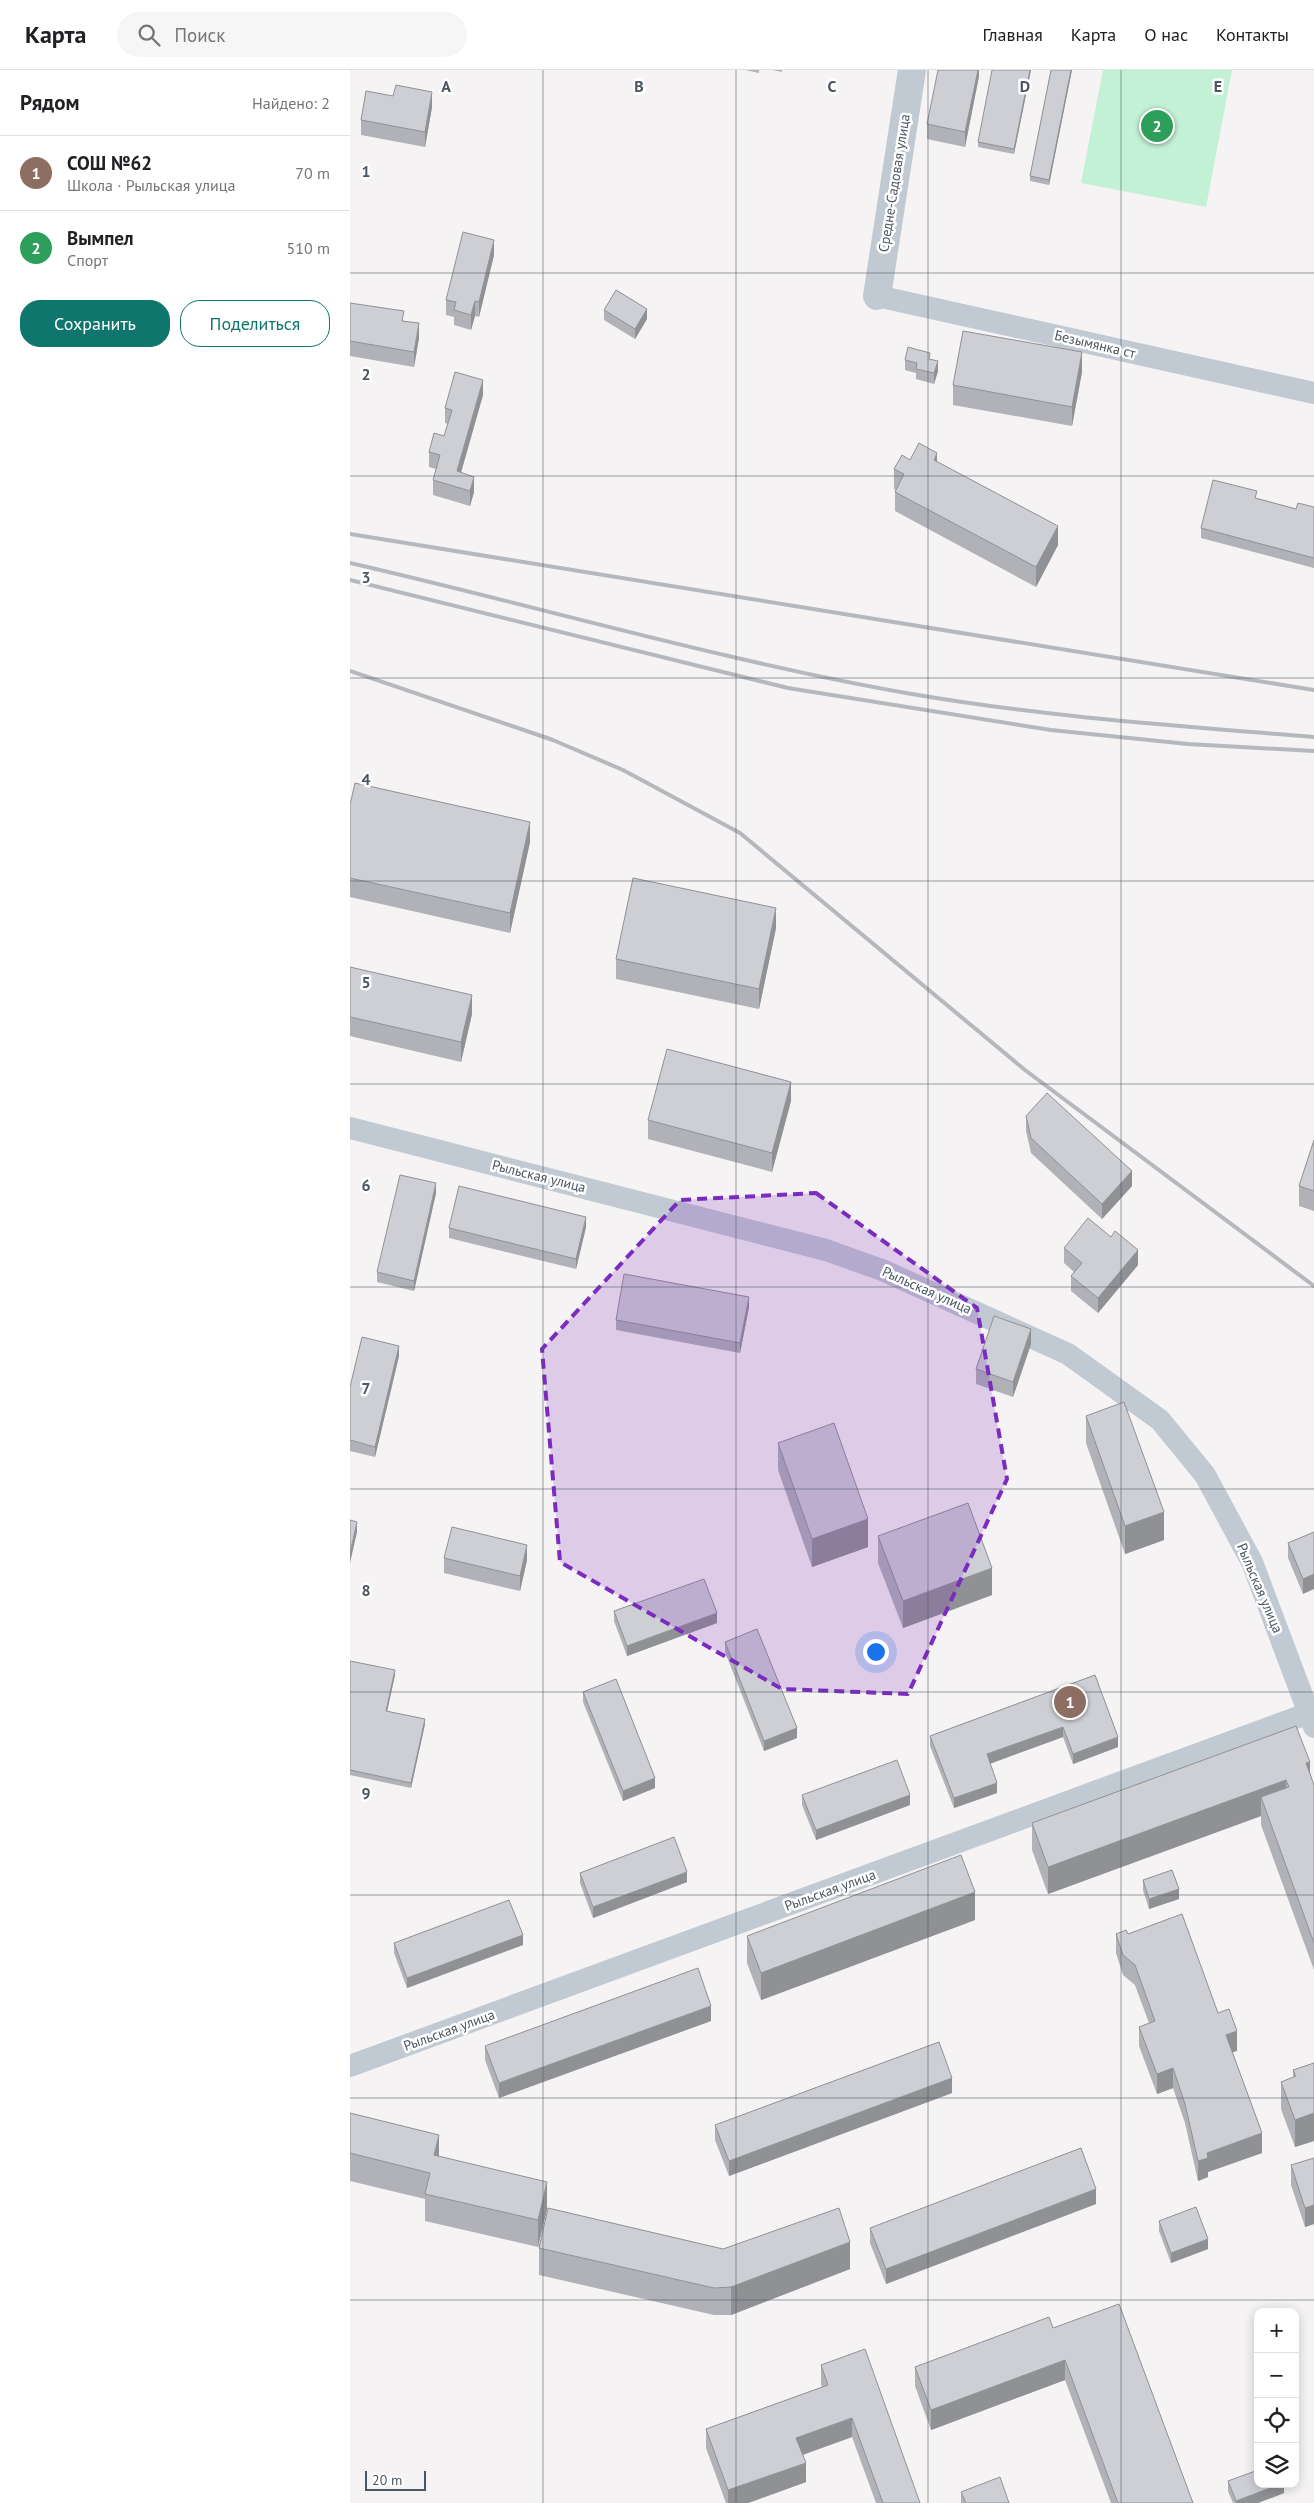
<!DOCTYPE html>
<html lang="ru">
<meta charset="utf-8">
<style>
:root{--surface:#fff;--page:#f6f6f6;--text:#202124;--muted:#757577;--line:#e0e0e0;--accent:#0f766e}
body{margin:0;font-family:"PT Sans",sans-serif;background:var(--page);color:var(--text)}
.controls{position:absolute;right:15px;bottom:15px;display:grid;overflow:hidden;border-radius:10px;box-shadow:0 2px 12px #0003}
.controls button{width:45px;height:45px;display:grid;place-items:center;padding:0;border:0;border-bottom:1px solid var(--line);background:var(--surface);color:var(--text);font:25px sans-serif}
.scale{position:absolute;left:15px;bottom:12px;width:61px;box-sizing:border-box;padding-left:5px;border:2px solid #4a5661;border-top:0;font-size:14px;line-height:18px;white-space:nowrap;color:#4a5661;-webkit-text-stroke:4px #fff;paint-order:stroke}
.you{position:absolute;left:525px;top:1581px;width:18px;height:18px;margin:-12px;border:4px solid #fff;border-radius:50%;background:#1a73e8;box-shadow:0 0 0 8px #1a73e833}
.badge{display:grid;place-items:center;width:32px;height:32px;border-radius:50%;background:var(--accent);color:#fff;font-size:16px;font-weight:700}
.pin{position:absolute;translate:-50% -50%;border:2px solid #fff;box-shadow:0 1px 5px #0006}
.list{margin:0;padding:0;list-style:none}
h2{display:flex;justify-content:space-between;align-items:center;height:65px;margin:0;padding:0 20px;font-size:21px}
h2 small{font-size:16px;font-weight:400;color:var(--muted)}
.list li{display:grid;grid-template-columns:32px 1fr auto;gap:15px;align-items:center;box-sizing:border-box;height:75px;padding:0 20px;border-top:1px solid var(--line)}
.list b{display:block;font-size:19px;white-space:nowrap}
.list p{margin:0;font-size:16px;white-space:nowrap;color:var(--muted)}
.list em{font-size:16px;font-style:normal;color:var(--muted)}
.actions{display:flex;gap:10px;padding:15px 20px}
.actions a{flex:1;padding:11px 0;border:1px solid var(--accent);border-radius:20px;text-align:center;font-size:18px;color:var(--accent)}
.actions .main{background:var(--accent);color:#fff}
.icon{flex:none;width:28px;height:28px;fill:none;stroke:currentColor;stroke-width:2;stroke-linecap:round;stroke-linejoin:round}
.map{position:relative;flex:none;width:964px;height:2433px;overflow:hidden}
header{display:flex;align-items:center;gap:30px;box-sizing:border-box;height:70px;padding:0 25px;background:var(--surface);border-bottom:1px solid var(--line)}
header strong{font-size:24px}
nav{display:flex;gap:28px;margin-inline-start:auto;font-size:18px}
.search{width:350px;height:45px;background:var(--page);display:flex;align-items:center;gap:12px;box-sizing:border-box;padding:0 18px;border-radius:28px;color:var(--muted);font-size:19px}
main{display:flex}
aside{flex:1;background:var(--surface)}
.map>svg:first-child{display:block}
.green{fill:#c3f1d5}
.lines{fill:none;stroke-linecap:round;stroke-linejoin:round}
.minor{stroke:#c1cad2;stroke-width:22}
.tertiary{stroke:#c1cad2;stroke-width:28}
.rail{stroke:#b5b8bd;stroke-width:4}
.wall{fill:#b0b2b7}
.shaded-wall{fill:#909195}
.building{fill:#cdcfd5;stroke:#909195}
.marked{fill:#7b2cbf;fill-opacity:0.2;stroke:#7b2cbf;stroke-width:4;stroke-dasharray:10 6;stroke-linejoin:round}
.grid{fill:none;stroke:#4a5661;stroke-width:1;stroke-opacity:0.55}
.labels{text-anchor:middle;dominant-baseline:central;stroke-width:5;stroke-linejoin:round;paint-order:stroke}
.street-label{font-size:14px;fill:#4a5661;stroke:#fff}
.grid-label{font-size:16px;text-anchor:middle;font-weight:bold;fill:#4a5661;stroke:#fff;stroke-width:5;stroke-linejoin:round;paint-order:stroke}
</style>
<header>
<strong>Карта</strong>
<div class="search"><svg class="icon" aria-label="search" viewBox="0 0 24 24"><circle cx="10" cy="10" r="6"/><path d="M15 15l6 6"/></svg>Поиск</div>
<nav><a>Главная</a><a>Карта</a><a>О нас</a><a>Контакты</a></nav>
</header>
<main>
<aside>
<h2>Рядом<small>Найдено: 2</small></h2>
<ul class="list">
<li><span class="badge" style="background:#8d6e63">1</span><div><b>СОШ №62</b><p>Школа · Рыльская улица</p></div><em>70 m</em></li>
<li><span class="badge" style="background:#2e9e5b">2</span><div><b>Вымпел</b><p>Спорт</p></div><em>510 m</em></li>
</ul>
<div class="actions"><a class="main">Сохранить</a><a>Поделиться</a></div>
</aside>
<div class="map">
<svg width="964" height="2433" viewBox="0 0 964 2433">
<rect width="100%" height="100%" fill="#f5f3f3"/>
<polygon class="green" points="753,0 882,0 856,137 731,113"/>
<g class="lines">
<g class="minor">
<polyline points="527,226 964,323"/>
<polyline points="0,1058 476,1180 532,1200 718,1284 810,1350 855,1405 902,1492 964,1657"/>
<polyline points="0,1996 959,1643"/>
</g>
<polyline class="tertiary" points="527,226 562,0"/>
<g class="rail">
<polyline points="0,464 964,620"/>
<path d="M0,493C187,536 373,591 562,624C695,647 830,656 964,667"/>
<polyline points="0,510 438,618 701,660 838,674 964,681"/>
<polyline points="0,601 203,670 273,700 390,763 675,1000 964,1216"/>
</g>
</g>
<g class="wall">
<polygon points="395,0 409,0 409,3"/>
<polygon points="423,0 432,0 432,2"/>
<polygon points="629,0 629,6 615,77 577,69 577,54"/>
<polygon points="681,0 664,84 628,77 628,72"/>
<polygon points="701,0 722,0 699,115 680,111 680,106"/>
<polygon points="82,37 75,77 11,65 11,50"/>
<polygon points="144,185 129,247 125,246 121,260 104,255 104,247 96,245 96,230"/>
<polygon points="0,233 54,251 69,268 64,297 0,286"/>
<polygon points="254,240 297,249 285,269 254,250"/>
<polygon points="555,290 580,290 588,301 584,314 566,309 566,303 555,300"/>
<polygon points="732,302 722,356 603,335 603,315"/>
<polygon points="133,325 111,403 124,422 120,436 83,425 83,410 86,399 79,397 79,382 94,366 98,354 95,353 95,338"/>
<polygon points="560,390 587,392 708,475 686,517 545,441 545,422 546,420 544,419 544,399"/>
<polygon points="907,428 946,439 964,437 964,498 851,468 851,458"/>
<polygon points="0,735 180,772 160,863 0,827"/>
<polygon points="426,858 409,939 266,909 266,889"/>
<polygon points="0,897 122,944 111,992 0,966"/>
<polygon points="441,1031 422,1102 298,1069 298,1050"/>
<polygon points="676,1046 782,1116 752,1149 681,1083 676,1061"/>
<polygon points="964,1070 964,1141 949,1136 949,1116"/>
<polygon points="86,1123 64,1221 27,1212 27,1202"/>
<polygon points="236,1157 226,1199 99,1168 99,1158"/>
<polygon points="714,1178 788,1195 748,1243 721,1221 721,1206 724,1202 714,1193"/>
<polygon points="399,1237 390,1283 266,1260 266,1250"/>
<polygon points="681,1274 663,1327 626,1314 626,1299"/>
<polygon points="49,1286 25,1387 0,1381 0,1317"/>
<polygon points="736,1346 814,1470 775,1484 736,1373"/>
<polygon points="428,1373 518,1477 462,1497 428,1400"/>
<polygon points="964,1462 953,1524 938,1488 938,1473"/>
<polygon points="528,1466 642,1525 553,1558 528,1493"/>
<polygon points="94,1488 177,1490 170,1521 94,1503"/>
<polygon points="264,1541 367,1553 277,1586 264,1551"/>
<polygon points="375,1572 447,1668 414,1681 375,1582"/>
<polygon points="0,1591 45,1605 37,1641 75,1654 61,1718 0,1705"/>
<polygon points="745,1605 768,1677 723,1694 713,1667 640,1693 647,1723 604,1738 580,1676 580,1666"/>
<polygon points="233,1622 305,1718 273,1731 233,1632"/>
<polygon points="960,1702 964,1715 964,1900 911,1755 911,1746 698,1824 682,1780 682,1753"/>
<polygon points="452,1725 560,1735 466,1770 452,1735"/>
<polygon points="230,1803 337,1812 243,1848 230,1813"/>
<polygon points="793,1810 829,1829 799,1839 793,1820"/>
<polygon points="625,1850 411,1930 397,1893 397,1866"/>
<polygon points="766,1864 778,1864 868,1943 887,1981 882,1982 912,2083 858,2102 858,2107 848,2111 835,2053 823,2018 807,2024 789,1976 789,1957 799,1953 785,1915 773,1905 766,1883"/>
<polygon points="44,1873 173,1875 57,1918 44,1883"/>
<polygon points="361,1951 149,2028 135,1990 135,1976"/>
<polygon points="964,1993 964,2071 945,2077 931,2039 931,2012 943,2007 943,2000"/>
<polygon points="602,2023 379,2106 365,2070 365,2055"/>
<polygon points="0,2043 197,2139 188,2177 75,2151 75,2129 0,2111"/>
<polygon points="964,2088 964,2154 955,2157 941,2115 941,2095"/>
<polygon points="746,2134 536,2214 520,2173 520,2158"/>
<polygon points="809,2151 858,2179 821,2193 809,2161"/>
<polygon points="189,2178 373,2179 500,2199 381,2245 364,2245 189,2205"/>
<polygon points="703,2258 843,2433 761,2433 715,2310 581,2360 565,2316 565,2297"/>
<polygon points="471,2295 570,2433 526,2433 502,2367 453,2385 456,2412 398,2433 376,2433 356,2378 356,2359 472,2317 471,2314"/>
<polygon points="878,2411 934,2414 934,2423 908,2433 883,2433 878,2421"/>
<polygon points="611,2422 659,2433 611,2433"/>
</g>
<g class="shaded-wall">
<polygon points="628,0 629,0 629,6 615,77 615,62"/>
<polygon points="680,0 681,0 664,84 664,79"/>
<polygon points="721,0 722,0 699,115 699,110"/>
<polygon points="82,22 82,37 75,77 75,62"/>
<polygon points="144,170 144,185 129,247 129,232"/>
<polygon points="125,231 125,246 121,260 121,245"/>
<polygon points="297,239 297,249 285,269 285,259"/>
<polygon points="69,253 69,268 64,297 64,282"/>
<polygon points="732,282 732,302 722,356 722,337"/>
<polygon points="588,291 588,301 584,314 584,303"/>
<polygon points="133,310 133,325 107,416 107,401"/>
<polygon points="587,383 587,402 584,390"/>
<polygon points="124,407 124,422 120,436 120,421"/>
<polygon points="708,456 708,475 686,517 686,497"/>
<polygon points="180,752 180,772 160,863 160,843"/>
<polygon points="426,838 426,858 409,939 409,919"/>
<polygon points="122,925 122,944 111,992 111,972"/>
<polygon points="441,1012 441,1031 422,1102 422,1083"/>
<polygon points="782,1101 782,1116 752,1149 752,1134"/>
<polygon points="86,1113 86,1123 64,1221 64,1211"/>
<polygon points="236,1147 236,1157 226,1199 226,1189"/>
<polygon points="788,1180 788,1195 748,1243 748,1228"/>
<polygon points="399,1227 399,1237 390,1283 390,1273"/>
<polygon points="681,1259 681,1274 663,1327 663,1312"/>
<polygon points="49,1276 49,1286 25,1387 25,1377"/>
<polygon points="814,1442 814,1470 775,1484 775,1456"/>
<polygon points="518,1449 518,1477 462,1497 462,1469"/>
<polygon points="7,1452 7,1462 0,1493 0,1483"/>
<polygon points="177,1475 177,1490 170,1521 170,1506"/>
<polygon points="642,1498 642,1525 553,1558 553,1531"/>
<polygon points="964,1504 964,1519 953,1524 953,1509"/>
<polygon points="367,1543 367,1553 277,1586 277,1576"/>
<polygon points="45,1600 45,1605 36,1646 36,1641"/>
<polygon points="75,1649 75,1654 61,1718 61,1713"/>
<polygon points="713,1657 713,1667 637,1695 637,1684"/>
<polygon points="447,1658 447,1668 414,1681 414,1671"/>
<polygon points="768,1667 768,1677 723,1694 723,1684"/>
<polygon points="960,1692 960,1719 956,1693"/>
<polygon points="305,1708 305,1718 273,1731 273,1721"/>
<polygon points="936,1710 936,1737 911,1727 911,1746 698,1824 698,1797"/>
<polygon points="647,1713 647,1723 604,1738 604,1728"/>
<polygon points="560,1725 560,1735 466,1770 466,1760"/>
<polygon points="337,1802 337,1812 243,1848 243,1837"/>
<polygon points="829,1819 829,1829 799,1839 799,1829"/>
<polygon points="625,1822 625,1850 411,1930 411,1903"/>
<polygon points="173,1865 173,1875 57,1918 57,1908"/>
<polygon points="361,1936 361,1951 149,2028 149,2013"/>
<polygon points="887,1961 887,1981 876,1984 876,1965"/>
<polygon points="823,1998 823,2018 807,2024 807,2004"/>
<polygon points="602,2008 602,2023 379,2106 379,2091"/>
<polygon points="964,2043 964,2071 945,2077 945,2050"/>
<polygon points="912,2063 912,2083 858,2102 858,2107 848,2111 848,2091 857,2083"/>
<polygon points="89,2065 89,2093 84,2085"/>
<polygon points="197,2112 197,2139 188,2177 188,2150"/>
<polygon points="746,2119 746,2134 536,2214 536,2199"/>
<polygon points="964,2135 964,2154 955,2157 955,2138"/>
<polygon points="858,2169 858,2179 821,2193 821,2183"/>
<polygon points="500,2172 500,2199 381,2245 381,2217"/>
<polygon points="715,2290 715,2310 581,2360 581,2340"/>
<polygon points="502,2348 502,2367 446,2387 446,2368"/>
<polygon points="456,2393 456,2412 398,2433 378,2433 378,2420"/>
<polygon points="931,2414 934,2414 934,2423 908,2433 886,2433 886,2431"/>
</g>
<g class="building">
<polygon points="588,0 628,0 615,62 577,54"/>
<polygon points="642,0 680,0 664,79 628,72"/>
<polygon points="701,0 721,0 699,110 680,106"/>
<polygon points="46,15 82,22 75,62 11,50 16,21 43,26"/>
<polygon points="113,162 144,170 129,232 125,231 121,245 104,240 106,232 96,230"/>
<polygon points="266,220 297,239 285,259 254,240"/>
<polygon points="0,233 54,241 52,251 69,253 64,282 0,271"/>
<polygon points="613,261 732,282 722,337 603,315"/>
<polygon points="558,277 580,283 579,289 588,291 584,303 566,299 567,293 555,290"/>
<polygon points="105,302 133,310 107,401 124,407 120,421 83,410 90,385 79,382 84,363 94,366 102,340 95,338"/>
<polygon points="569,373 587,383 584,390 708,456 686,497 545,422 554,404 544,399 552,385 560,390"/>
<polygon points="863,410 907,421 905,428 946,439 948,433 964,437 964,488 851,458"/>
<polygon points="5,713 180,752 160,843 0,808 0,735"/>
<polygon points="283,808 426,838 409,919 266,889"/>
<polygon points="0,897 122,925 111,972 0,947"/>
<polygon points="317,979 441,1012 422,1083 298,1050"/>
<polygon points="697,1023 782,1101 752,1134 681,1068 676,1046"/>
<polygon points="964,1070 964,1121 949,1116"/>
<polygon points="50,1105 86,1113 64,1211 27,1202"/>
<polygon points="109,1116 236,1147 226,1189 99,1158"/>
<polygon points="738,1148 761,1167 765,1161 788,1180 748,1228 721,1206 732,1193 714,1178"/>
<polygon points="274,1204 399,1227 390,1273 266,1250"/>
<polygon points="644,1246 681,1259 663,1312 626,1299"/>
<polygon points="12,1267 49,1276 25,1377 0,1370 0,1317"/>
<polygon points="774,1332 814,1442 775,1456 736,1346"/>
<polygon points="484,1353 518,1449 462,1469 428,1373"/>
<polygon points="618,1433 642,1498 553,1531 528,1466"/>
<polygon points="0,1450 7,1452 0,1483"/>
<polygon points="102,1457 177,1475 170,1506 94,1488"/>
<polygon points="964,1462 964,1504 953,1509 938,1473"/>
<polygon points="354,1509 367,1543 277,1576 264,1541"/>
<polygon points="407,1559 447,1658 414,1671 375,1572"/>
<polygon points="0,1591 45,1600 36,1641 75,1649 61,1713 0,1700"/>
<polygon points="745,1605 768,1667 723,1684 713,1657 637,1684 647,1713 604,1728 580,1666"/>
<polygon points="266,1609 305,1708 273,1721 233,1622"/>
<polygon points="946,1656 960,1692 956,1693 964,1715 964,1873 911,1727 939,1717 936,1710 698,1797 682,1753"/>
<polygon points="547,1690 560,1725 466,1760 452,1725"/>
<polygon points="324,1767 337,1802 243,1837 230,1803"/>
<polygon points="611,1785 625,1822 411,1903 397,1866"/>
<polygon points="822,1800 829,1819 799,1829 793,1810"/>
<polygon points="159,1830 173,1865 57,1908 44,1873"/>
<polygon points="832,1844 868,1943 879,1939 887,1961 876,1965 912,2063 857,2083 858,2088 848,2091 835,2034 823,1998 807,2004 789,1957 805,1951 785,1895 773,1885 766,1864 776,1860 778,1864"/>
<polygon points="348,1898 361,1936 149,2013 135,1976"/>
<polygon points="589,1972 602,2008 379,2091 365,2055"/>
<polygon points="964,1993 964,2043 945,2050 931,2012 946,2006 943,2000"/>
<polygon points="0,2043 89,2065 84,2085 197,2112 188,2150 75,2124 80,2103 0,2083"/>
<polygon points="731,2078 746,2119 536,2199 520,2158"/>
<polygon points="964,2088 964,2135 955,2138 941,2095"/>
<polygon points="846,2137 858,2169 821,2183 809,2151"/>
<polygon points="198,2138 373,2179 489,2138 500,2172 381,2217 364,2218 189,2178"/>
<polygon points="769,2234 843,2433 768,2433 715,2290 581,2340 565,2297 699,2247 703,2258"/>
<polygon points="515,2279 570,2433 533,2433 502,2348 446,2368 456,2393 378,2420 356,2359 478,2315 471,2295"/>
<polygon points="908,2400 908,2414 931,2414 886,2431 878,2411"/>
<polygon points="650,2407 659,2433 616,2433 611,2422"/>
</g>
<path class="marked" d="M466,1123L627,1238L657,1409L558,1624L432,1619L210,1492L192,1279L330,1130Z"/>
<path class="grid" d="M193,0V2433M386,0V2433M578,0V2433M771,0V2433M0,203H964M0,406H964M0,608H964M0,811H964M0,1014H964M0,1217H964M0,1419H964M0,1622H964M0,1825H964M0,2028H964M0,2230H964"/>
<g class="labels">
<g class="street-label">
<text transform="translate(544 113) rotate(-81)">Средне-Садовая улица</text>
<text transform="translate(745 274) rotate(13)">Безымянка ст</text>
<text transform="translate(189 1106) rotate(14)">Рыльская улица</text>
<text transform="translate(577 1220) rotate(24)">Рыльская улица</text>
<text transform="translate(910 1518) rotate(67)">Рыльская улица</text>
<text transform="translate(480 1820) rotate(-20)">Рыльская улица</text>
<text transform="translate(99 1960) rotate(-20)">Рыльская улица</text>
</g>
</g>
<g class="grid-label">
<text x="96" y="22">A</text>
<text x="289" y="22">B</text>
<text x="482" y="22">C</text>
<text x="675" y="22">D</text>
<text x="868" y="22">E</text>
<text x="16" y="107">1</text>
<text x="16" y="310">2</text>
<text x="16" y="513">3</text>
<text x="16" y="715">4</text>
<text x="16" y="918">5</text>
<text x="16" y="1121">6</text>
<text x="16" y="1324">7</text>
<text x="16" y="1526">8</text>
<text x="16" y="1729">9</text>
</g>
</svg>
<div class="controls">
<button>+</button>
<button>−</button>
<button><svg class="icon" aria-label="locate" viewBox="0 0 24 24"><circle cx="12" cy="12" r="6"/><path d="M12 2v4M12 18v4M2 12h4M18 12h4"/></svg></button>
<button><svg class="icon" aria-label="layers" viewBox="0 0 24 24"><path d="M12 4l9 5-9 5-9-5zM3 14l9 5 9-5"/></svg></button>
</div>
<div class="scale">20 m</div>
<div class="you"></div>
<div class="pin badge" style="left:720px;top:1632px;background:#8d6e63">1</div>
<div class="pin badge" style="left:807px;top:56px;background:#2e9e5b">2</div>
</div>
</main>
